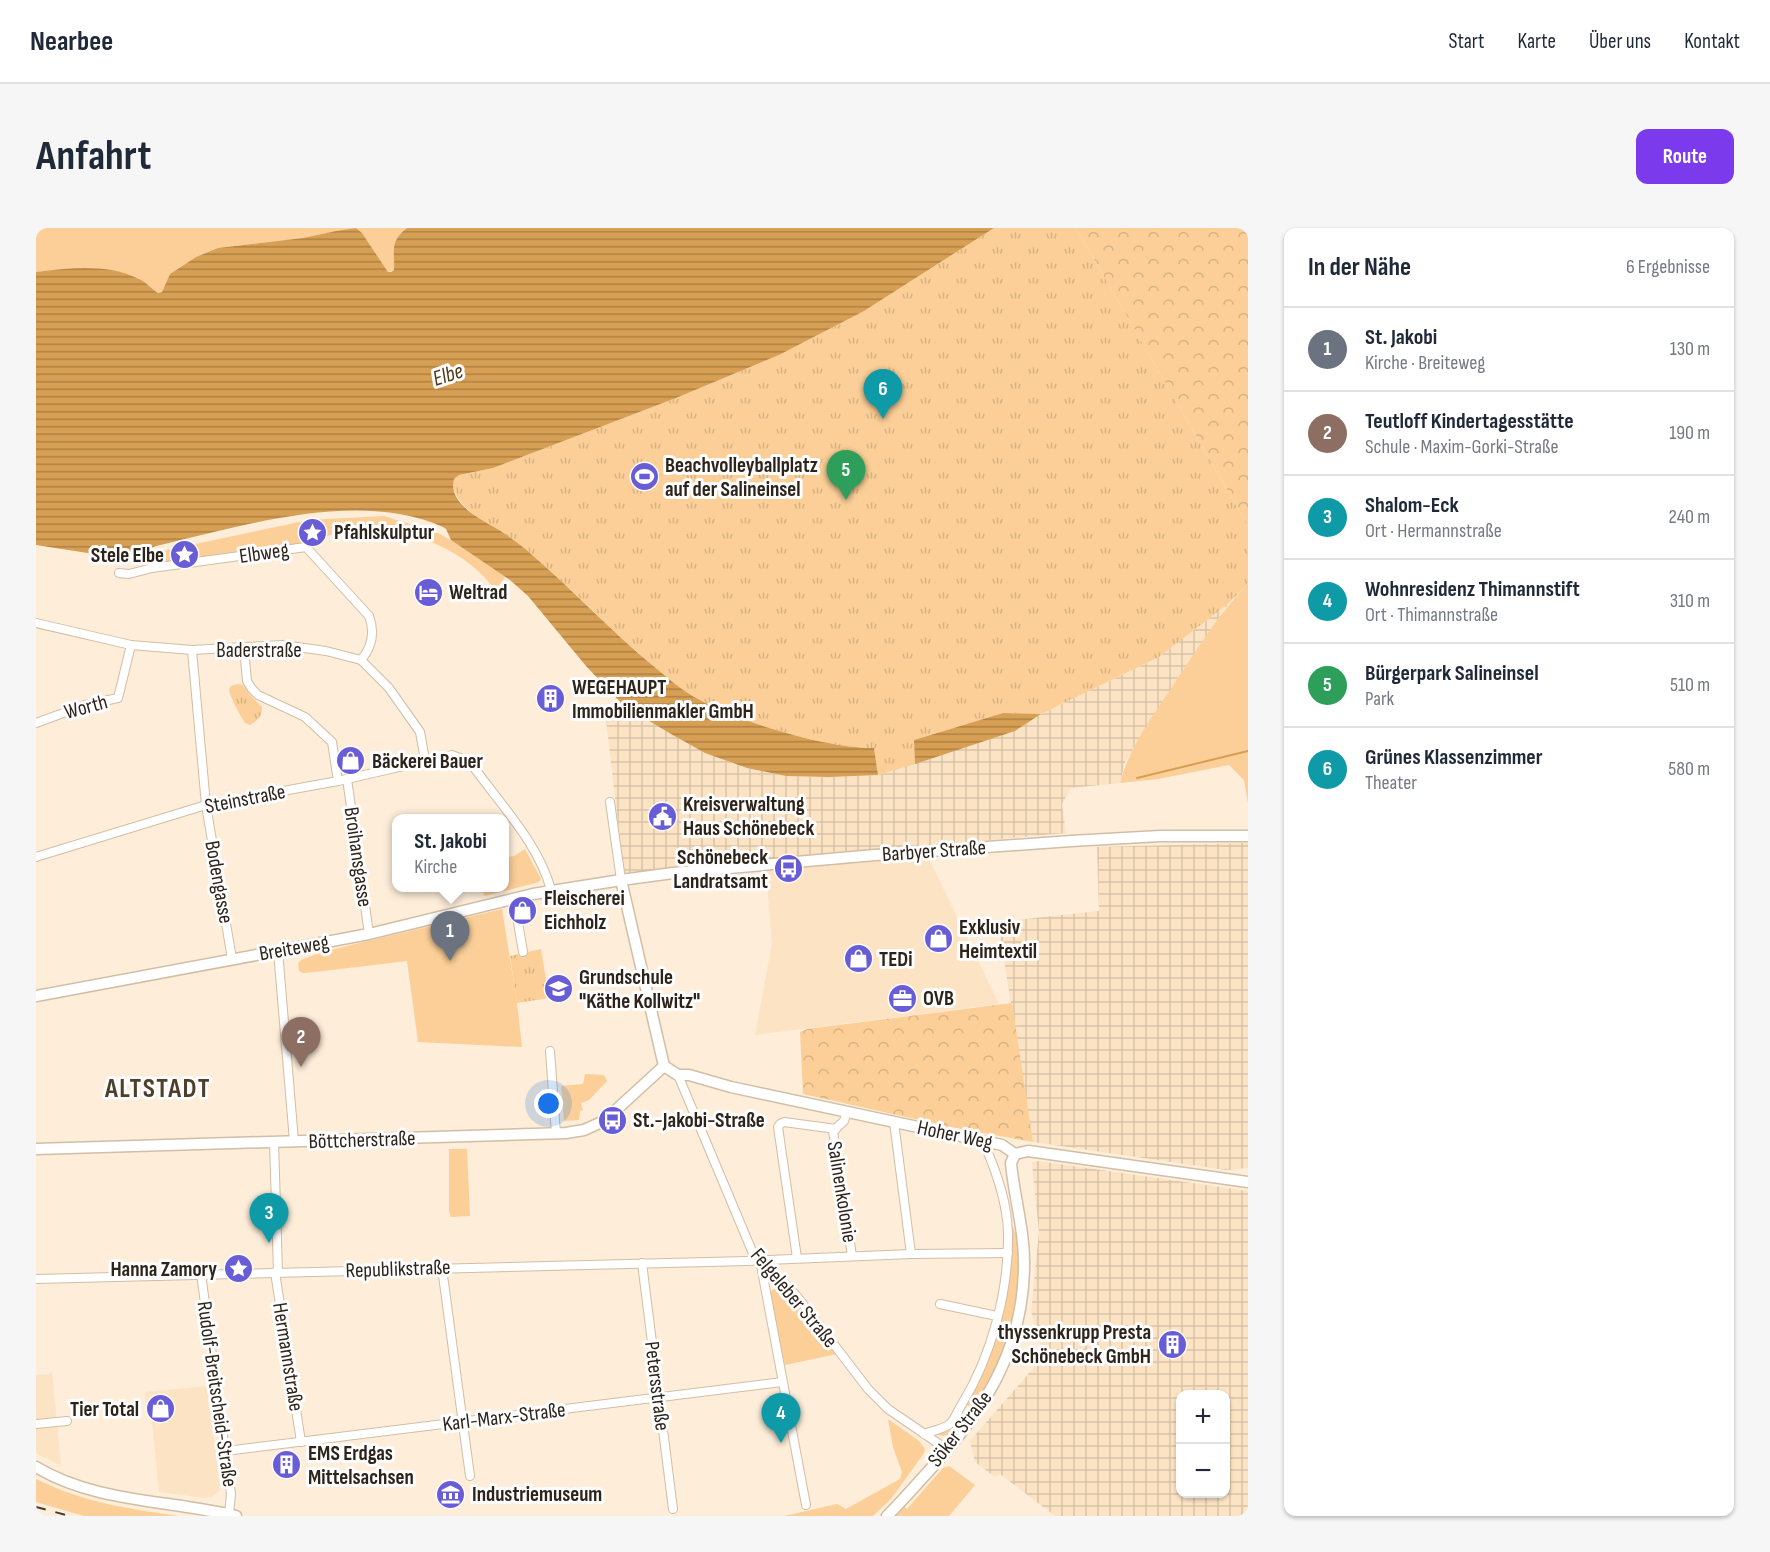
<!DOCTYPE html>
<html lang="de">
<meta charset="utf-8">
<style>
:root{--surface:#fff;--page:#f6f6f7;--text:#1f2937;--muted:#747a83;--line:#e0e1e3;--accent:#7c3aed}
body{margin:0;font-family:"Sofia Sans Condensed",sans-serif;background:var(--page);color:var(--text)}
.controls{position:absolute;right:18px;bottom:18px;display:grid;overflow:hidden;border-radius:12px;box-shadow:0 2px 4px #0004}
.controls button{width:54px;height:54px;display:grid;place-items:center;padding:0;border:0;border-bottom:2px solid var(--line);background:var(--surface);color:var(--text);font:30px sans-serif}
.you{position:absolute;left:513px;top:876px;width:21px;height:21px;margin:-15px;border:4px solid #fff;border-radius:50%;background:#1a73e8;box-shadow:0 0 0 9px #1a73e833}
.badge{display:grid;place-items:center;width:39px;height:39px;border-radius:50%;background:var(--accent);color:#fff;font-size:20px;font-weight:700}
.pin{position:absolute;translate:-50% -50px;filter:drop-shadow(0 2px 3px #0008)}
.pin::after{content:'';position:absolute;top:32px;width:21px;height:18px;background:inherit;clip-path:polygon(0 0,100% 0,50% 100%)}
.popup{position:absolute;left:356px;top:586px;width:117px;height:78px;box-sizing:border-box;display:grid;place-content:center;border-radius:12px;background:var(--surface);filter:drop-shadow(0 2px 4px #0005);font-size:20px;white-space:nowrap;color:var(--muted)}
.popup b{font-size:22px;color:var(--text)}
.popup::after{content:'';position:absolute;left:50%;top:100%;margin-left:-12px;border:12px solid transparent;border-top-color:var(--surface)}
.list{margin:0;padding:0;list-style:none}
h2{display:flex;justify-content:space-between;align-items:center;height:78px;margin:0;padding:0 24px;font-size:26px}
h2 small{font-size:20px;font-weight:400;color:var(--muted)}
.list li{display:grid;grid-template-columns:39px 1fr auto;gap:18px;align-items:center;box-sizing:border-box;height:84px;padding:0 24px;border-top:2px solid var(--line)}
.list b{display:block;font-size:22px;white-space:nowrap}
.list p{margin:0;font-size:20px;white-space:nowrap;color:var(--muted)}
.list em{font-size:20px;font-style:normal;color:var(--muted)}
.map{position:relative;flex:none;width:1212px;height:1288px;overflow:hidden;border-radius:12px}
header{display:flex;align-items:center;gap:36px;box-sizing:border-box;height:84px;padding:0 30px;background:var(--surface);border-bottom:2px solid var(--line)}
header strong{font-size:28px}
nav{display:flex;gap:33px;margin-inline-start:auto;font-size:21px}
.intro{display:flex;align-items:center;justify-content:space-between;box-sizing:border-box;height:144px;padding:0 36px}
h1{margin:0;font-size:42px}
.button{padding:15px 27px;border-radius:12px;background:var(--accent);color:#fff;font-size:21px;font-weight:700}
main{display:flex;gap:36px;padding:0 36px}
aside{flex:1;background:var(--surface);border-radius:12px;box-shadow:0 2px 4px #0004}
.map>svg:first-child{display:block}
.built{fill:#fce3c4}
.industrial{fill:url(#industrial-grid);fill-rule:evenodd}
.green{fill:#fbcf97}
.forest{fill:url(#forest-crowns)}
.park{fill:url(#park-tufts)}
.water{fill:url(#water-rules)}
.lines{fill:none;stroke-linecap:round;stroke-linejoin:round}
.stream{stroke:#d69f53;stroke-width:2}
.street-casing{stroke:#d1bea6;stroke-width:10}
.secondary-casing{stroke:#d1bea6;stroke-width:13}
.street{stroke:#fff;stroke-width:8}
.secondary{stroke:#fff;stroke-width:10}
.rail{stroke:#463d32;stroke-width:2;stroke-dasharray:10 10;stroke-linecap:butt}
.labels{text-anchor:middle;dominant-baseline:central;stroke-width:6;stroke-linejoin:round;paint-order:stroke}
.poi-label{font-size:21px;font-weight:bold;fill:#2c241b;stroke:#fdfdfd;text-anchor:start}
.street-label{font-size:21px;fill:#2c241b;stroke:#fdfdfd}
.water-label{font-size:22px;font-style:italic;fill:#513919;stroke:#fdfdfd}
.district-label{font-size:27px;font-weight:bold;letter-spacing:1.5px;fill:#4f3f2a;stroke:#fdfdfd}
</style>
<header>
<strong>Nearbee</strong>
<nav><a>Start</a><a>Karte</a><a>Über uns</a><a>Kontakt</a></nav>
</header>
<div class="intro"><h1>Anfahrt</h1><a class="button">Route</a></div>
<main>
<div class="map">
<svg width="1212" height="1288" viewBox="0 0 1212 1288">
<defs>
<pattern id="industrial-grid" width="8" height="8" patternUnits="userSpaceOnUse" patternTransform="scale(1.5)"><rect width="8" height="8" fill="#fce3c4"/><path d="M0 4h8M4 0v8" fill="none" stroke="#d8c3a8"/></pattern>
<pattern id="forest-crowns" width="20" height="18" patternUnits="userSpaceOnUse" patternTransform="scale(1.5)"><rect width="20" height="18" fill="#fbcf97"/><path d="M2 6a3 3 0 1 1 6 0M12 15a3 3 0 1 1 6 0" fill="none" stroke="#d7b282"/></pattern>
<pattern id="park-tufts" width="24" height="20" patternUnits="userSpaceOnUse" patternTransform="scale(1.5)"><rect width="24" height="20" fill="#fbcf97"/><path d="M3 7l-1-3M5 7V3M7 7l1-3M15 17l-1-3M17 17v-4M19 17l1-3" fill="none" stroke="#d7b282"/></pattern>
<pattern id="water-rules" width="6" height="5" patternUnits="userSpaceOnUse" patternTransform="scale(1.5)"><rect width="6" height="5" fill="#d69f53"/><path d="M0 2.5h6" fill="none" stroke="#ae8144"/></pattern>
</defs>
<rect width="100%" height="100%" fill="#fdedd9"/>
<g class="built">
<polygon points="892,629 963,776 719,807 736,715 730,642"/>
<polygon points="16,1143 25,1238 0,1225 0,1147 13,1146"/>
<polygon points="172,1158 184,1262 176,1269 168,1270 123,1264 114,1174 110,1174 109,1164"/>
</g>
<g class="industrial">
<polygon points="1193,375 1144,447 1089,534 1084,555 1035,560 1026,576 1030,605 588,645 570,491 587,477 669,525 711,540 750,548 793,549 842,547 979,503 1005,486 1123,429"/>
<polygon points="1212,615 1212,940 1190,942 997,914 962,694 1063,683 1061,619"/>
<path d="M1002,933L1212,963V1288H1019L964,1246L959,1249L939,1234L934,1213L1008,1128L995,1084L1003,1004L996,935ZM1190,1166V1266H1144V1166Z"/>
</g>
<g class="green">
<path d="M0,0H371C353,14 359,22 358,42L352,44L326,5L320,0L300,3L267,10L182,20L160,29L134,46L126,64L122,65C115,61 111,54 103,51C71,36 34,40 0,44Z"/>
<path d="M348,288L402,305L473,345L459,362C426,315 349,289 294,307C286,309 277,315 270,319L116,340L121,324L273,292Z"/>
<path d="M1212,356V575L1208,552L1193,537L1122,551L1084,555C1094,517 1119,485 1140,453C1162,420 1183,385 1212,356Z"/>
<polygon points="489,621 505,651 503,654 448,668 447,660 468,660 468,630 478,628"/>
<polygon points="466,681 481,775 486,819 382,814 371,733 279,744 267,745 263,743 262,736 265,732 286,724"/>
<polygon points="549,846 568,847 571,853 553,872 545,875 547,882 544,883 543,892 528,893 525,858 547,856"/>
<polygon points="413,921 431,921 434,988 415,989 413,983"/>
<path d="M975,994C977,1000 980,1006 982,1012C984,1020 982,1030 982,1039C982,1092 965,1143 934,1185C926,1196 917,1211 902,1207L903,1204L917,1199L934,1180L930,1176L939,1160L975,1030Z"/>
<polygon points="743,1059 751,1063 801,1126 749,1137 733,1067 736,1062"/>
<polygon points="852,1191 883,1213 889,1221 888,1225 855,1271 837,1288 748,1288 801,1276 810,1281 864,1251 866,1244 857,1219"/>
<polygon points="913,1238 939,1257 913,1288 858,1288 868,1278 871,1281 907,1240"/>
<path d="M0,1251C49,1275 89,1280 142,1288H48L0,1274Z"/>
</g>
<g class="forest">
<polygon points="1040,0 1212,0 1212,298"/>
<polygon points="976,775 997,914 924,901 767,866 764,804 771,801"/>
</g>
<g class="park">
<path d="M958,0H1040L1212,298V356L1193,375L1123,429L1005,486L967,485L878,512L879,536L842,547L838,520C790,520 706,495 664,472C646,463 631,449 616,437C574,402 537,361 495,326C476,310 410,280 418,251L423,247L457,240L640,170L743,127L828,83Z"/>
<path d="M202,456L207,457L214,467L226,479C226,489 222,492 214,497L209,495C205,489 193,467 193,461L195,458Z"/>
<polygon points="505,721 513,770 481,775 474,728"/>
</g>
<g class="water">
<path d="M320,0L326,5L352,44H355L358,42C359,22 353,14 371,0H958L828,83L743,127L640,170L457,240L423,247L418,251C411,277 449,293 466,304C476,311 486,318 495,326C537,362 574,402 616,437C631,449 646,463 664,472C706,495 790,520 838,520L842,547L793,549L750,548L711,540L669,525L635,506L587,477L550,438L492,368L474,352L415,312L410,301L407,299C321,261 208,298 120,318C113,320 112,327 105,330L71,328L0,317V44C33,40 72,35 103,51C111,54 115,61 122,65L126,64L134,46L160,29L182,20L267,10L300,3Z"/>
<polygon points="967,485 1005,486 979,503 879,536 878,512"/>
</g>
<g class="lines">
<polyline class="stream" points="1101,550 1212,523"/>
<defs>
<g id="street">
<path d="M83,345L93,346L116,340L270,319L333,388C339,404 336,419 325,432"/>
<polyline points="0,395 95,417 156,422 247,417 290,423 325,432 353,460 384,504 389,532"/>
<polyline points="208,420 211,453 216,461 222,467 269,489 296,514 302,553"/>
<polyline points="156,422 170,577 196,731"/>
<polyline points="0,495 49,477 82,470 95,417"/>
<polyline points="311,551 333,706"/>
<polyline points="574,574 585,652"/>
<path d="M0,629L170,577L302,553L416,527L431,533L437,538C464,576 503,616 515,662"/>
<polyline points="478,671 487,724"/>
<polyline points="242,723 258,913"/>
<polyline points="514,823 520,906"/>
<polyline points="642,847 716,1023 760,1067 832,1161 852,1181 912,1222"/>
<polyline points="811,883 808,893 797,903 816,1028"/>
<polyline points="858,894 875,1026"/>
<polyline points="238,914 242,1044"/>
<polyline points="761,1030 742,899 744,896 748,894 800,901"/>
<polyline points="724,1032 770,1277"/>
<polyline points="606,1035 637,1281"/>
<polyline points="406,1040 434,1248"/>
<polyline points="239,1044 265,1214"/>
<polyline points="165,1046 195,1266 193,1286"/>
<polyline points="0,1051 711,1033 875,1026 972,1025"/>
<polyline points="904,1076 961,1088"/>
<polyline points="0,1196 31,1193"/>
<path d="M888,1206C896,1203 907,1201 914,1196C919,1191 922,1182 926,1176C956,1127 973,1062 972,1005C971,975 962,948 950,920L952,914"/>
<polyline points="190,1223 746,1154"/>
</g>
<g id="secondary">
<polyline points="585,652 628,838"/>
<polyline points="0,768 333,706 497,666 585,652 637,645 839,627 1035,613 1124,608 1212,608"/>
<polyline points="628,838 642,847 653,847 695,859 966,917 979,926"/>
<polyline points="0,921 530,905 548,902 568,893 628,838"/>
<polyline points="979,926 992,923 1212,954"/>
<path d="M0,1239C60,1275 134,1272 200,1288"/>
<path d="M851,1288C865,1274 878,1259 891,1245C947,1184 987,1124 988,1039C989,1004 978,969 975,935L979,926"/>
</g>
</defs>
<use href="#street" class="street-casing"/>
<use href="#secondary" class="secondary-casing"/>
<use href="#street" class="street"/>
<use href="#secondary" class="secondary"/>
<polyline class="rail" points="0,1279 34,1288"/>
</g>
<defs>
<symbol id="stadium-disc" viewBox="-11 -11 22 22"><circle r="9.5" fill="#695dd7" stroke="#fdfdfd"/><path d="M0-5a6.5 5 0 1 0 0 10a6.5 5 0 1 0 0-10ZM-3.5-1.8h7v3.6h-7Z" fill="#fff"/></symbol>
<symbol id="sight-disc" viewBox="-11 -11 22 22"><circle r="9.5" fill="#695dd7" stroke="#fdfdfd"/><path d="M0-6L1.8-2.2L6-1.7L2.9 1.2L3.7 5.4L0 3.3L-3.7 5.4L-2.9 1.2L-6-1.7L-1.8-2.2Z" fill="#fff"/></symbol>
<symbol id="hotel-disc" viewBox="-11 -11 22 22"><circle r="9.5" fill="#695dd7" stroke="#fdfdfd"/><path d="M-6-4.5h1.5V1H6V5H4.5V3h-9V5H-6ZM-4 0a1.8 1.8 0 1 1 3.6 0ZM.5 0V-2.5h3Q6-2.5 6 0Z" fill="#fff"/></symbol>
<symbol id="building-disc" viewBox="-11 -11 22 22"><circle r="9.5" fill="#695dd7" stroke="#fdfdfd"/><path d="M-4-6H4V6H1V3H-1V6H-4ZM-2.5-4.3h1.7v1.8h-1.7ZM.8-4.3h1.7v1.8H.8ZM-2.5-1h1.7V.8h-1.7ZM.8-1h1.7V.8H.8Z" fill="#fff"/></symbol>
<symbol id="shop-disc" viewBox="-11 -11 22 22"><circle r="9.5" fill="#695dd7" stroke="#fdfdfd"/><path d="M-5-2.5h2.3a2.7 3.5 0 0 1 5.4 0H5L5.5 6h-11ZM-1.5-2.5h3a1.5 2.3 0 0 0-3 0Z" fill="#fff"/></symbol>
<symbol id="civic-disc" viewBox="-11 -11 22 22"><circle r="9.5" fill="#695dd7" stroke="#fdfdfd"/><path d="M-.6-6.5H3V-4.5H.6V-3L4-1V1h2V6H-6V1h2V-1L-.6-3ZM-1.2 2.5V6h2.4V2.5Z" fill="#fff"/></symbol>
<symbol id="bus-disc" viewBox="-11 -11 22 22"><circle r="9.5" fill="#695dd7" stroke="#fdfdfd"/><path d="M-5-6H5V4H4V6H2V4H-2V6H-4V4H-5ZM-3.5-4V0h7V-4ZM-3.5 1.2v1.5H-2V1.2ZM2 1.2v1.5H3.5V1.2Z" fill="#fff"/></symbol>
<symbol id="school-disc" viewBox="-11 -11 22 22"><circle r="9.5" fill="#695dd7" stroke="#fdfdfd"/><path d="M0-5L7-2L0 1L-7-2ZM-4 1L0 2.5L4 1V4Q0 6-4 4Z" fill="#fff"/></symbol>
<symbol id="office-disc" viewBox="-11 -11 22 22"><circle r="9.5" fill="#695dd7" stroke="#fdfdfd"/><path d="M-6-3h4V-5.5h4V-3h4V5H-6ZM-1-4.5V-3h2v-1.5ZM-6 0V1H6V0Z" fill="#fff"/></symbol>
<symbol id="museum-disc" viewBox="-11 -11 22 22"><circle r="9.5" fill="#695dd7" stroke="#fdfdfd"/><path d="M0-6L6-3V-2H-6V-3ZM-5-1h2V3h-2ZM-1-1h2V3h-2ZM3-1h2V3H3ZM-6 4H6V6H-6Z" fill="#fff"/></symbol>
</defs>
<g fill-rule="evenodd">
<use href="#stadium-disc" x="592" y="232" width="33" height="33"/>
<use href="#sight-disc" x="260" y="288" width="33" height="33"/>
<use href="#sight-disc" x="132" y="310" width="33" height="33"/>
<use href="#hotel-disc" x="376" y="348" width="33" height="33"/>
<use href="#building-disc" x="498" y="454" width="33" height="33"/>
<use href="#shop-disc" x="298" y="516" width="33" height="33"/>
<use href="#civic-disc" x="610" y="572" width="33" height="33"/>
<use href="#bus-disc" x="736" y="624" width="33" height="33"/>
<use href="#shop-disc" x="470" y="666" width="33" height="33"/>
<use href="#shop-disc" x="886" y="694" width="33" height="33"/>
<use href="#shop-disc" x="806" y="714" width="33" height="33"/>
<use href="#school-disc" x="506" y="744" width="33" height="33"/>
<use href="#office-disc" x="850" y="754" width="33" height="33"/>
<use href="#bus-disc" x="560" y="876" width="33" height="33"/>
<use href="#sight-disc" x="186" y="1024" width="33" height="33"/>
<use href="#building-disc" x="1120" y="1100" width="33" height="33"/>
<use href="#shop-disc" x="108" y="1164" width="33" height="33"/>
<use href="#building-disc" x="234" y="1220" width="33" height="33"/>
<use href="#museum-disc" x="398" y="1250" width="33" height="33"/>
</g>
<g class="labels">
<g class="poi-label">
<text x="629" y="237">Beachvolleyballplatz<tspan x="629" dy="24">auf der Salineinsel</tspan></text>
<text x="298" y="304">Pfahlskulptur</text>
<text x="128" y="327" text-anchor="end">Stele Elbe</text>
<text x="413" y="364">Weltrad</text>
<text x="536" y="459">WEGEHAUPT<tspan x="536" dy="24">Immobilienmakler GmbH</tspan></text>
<text x="336" y="533">Bäckerei Bauer</text>
<text x="647" y="576">Kreisverwaltung<tspan x="647" dy="24">Haus Schönebeck</tspan></text>
<text x="732" y="629" text-anchor="end">Schönebeck<tspan x="732" dy="24">Landratsamt</tspan></text>
<text x="508" y="670">Fleischerei<tspan x="508" dy="24">Eichholz</tspan></text>
<text x="923" y="699">Exklusiv<tspan x="923" dy="24">Heimtextil</tspan></text>
<text x="843" y="731">TEDi</text>
<text x="543" y="749">Grundschule<tspan x="543" dy="24">"Käthe Kollwitz"</tspan></text>
<text x="887" y="770">OVB</text>
<text x="597" y="892">St.-Jakobi-Straße</text>
<text x="181" y="1041" text-anchor="end">Hanna Zamory</text>
<text x="1115" y="1104" text-anchor="end">thyssenkrupp Presta<tspan x="1115" dy="24">Schönebeck GmbH</tspan></text>
<text x="103" y="1181" text-anchor="end">Tier Total</text>
<text x="272" y="1225">EMS Erdgas<tspan x="272" dy="24">Mittelsachsen</tspan></text>
<text x="436" y="1266">Industriemuseum</text>
</g>
<g class="street-label">
<text transform="translate(228 325) rotate(-8)">Elbweg</text>
<text x="223" y="422">Baderstraße</text>
<text transform="translate(50 479) rotate(-15)">Worth</text>
<text transform="translate(209 571) rotate(-11)">Steinstraße</text>
<text transform="translate(898 623) rotate(-4)">Barbyer Straße</text>
<text transform="translate(322 629) rotate(82)">Broihansgasse</text>
<text transform="translate(183 654) rotate(80)">Bodengasse</text>
<text transform="translate(258 720) rotate(-10)">Breiteweg</text>
<text transform="translate(919 907) rotate(12)">Hoher Weg</text>
<text transform="translate(326 912) rotate(-2)">Böttcherstraße</text>
<text transform="translate(806 964) rotate(81)">Salinenkolonie</text>
<text transform="translate(362 1041) rotate(-2)">Republikstraße</text>
<text transform="translate(758 1070) rotate(50)">Felgeleber Straße</text>
<text transform="translate(252 1129) rotate(81)">Hermannstraße</text>
<text transform="translate(621 1158) rotate(83)">Petersstraße</text>
<text transform="translate(181 1166) rotate(82)">Rudolf-Breitscheid-Straße</text>
<text transform="translate(468 1189) rotate(-7)">Karl-Marx-Straße</text>
<text transform="translate(924 1201) rotate(-52)">Söker Straße</text>
</g>
<g class="water-label">
<text transform="translate(412 147) rotate(-18)">Elbe</text>
</g>
<g class="district-label">
<text x="122" y="861">ALTSTADT</text>
</g>
</g>
</svg>
<div class="controls">
<button>+</button>
<button>−</button>
</div>
<div class="you"></div>
<div class="pin badge" style="left:414px;top:733px;background:#6b7280">1</div>
<div class="popup"><b>St. Jakobi</b>Kirche</div>
<div class="pin badge" style="left:265px;top:839px;background:#8d6e63">2</div>
<div class="pin badge" style="left:233px;top:1015px;background:#0f9aa8">3</div>
<div class="pin badge" style="left:745px;top:1215px;background:#0f9aa8">4</div>
<div class="pin badge" style="left:810px;top:272px;background:#2e9e5b">5</div>
<div class="pin badge" style="left:847px;top:191px;background:#0f9aa8">6</div>
</div>
<aside>
<h2>In der Nähe<small>6 Ergebnisse</small></h2>
<ul class="list">
<li><span class="badge" style="background:#6b7280">1</span><div><b>St. Jakobi</b><p>Kirche · Breiteweg</p></div><em>130 m</em></li>
<li><span class="badge" style="background:#8d6e63">2</span><div><b>Teutloff Kindertagesstätte</b><p>Schule · Maxim-Gorki-Straße</p></div><em>190 m</em></li>
<li><span class="badge" style="background:#0f9aa8">3</span><div><b>Shalom-Eck</b><p>Ort · Hermannstraße</p></div><em>240 m</em></li>
<li><span class="badge" style="background:#0f9aa8">4</span><div><b>Wohnresidenz Thimannstift</b><p>Ort · Thimannstraße</p></div><em>310 m</em></li>
<li><span class="badge" style="background:#2e9e5b">5</span><div><b>Bürgerpark Salineinsel</b><p>Park</p></div><em>510 m</em></li>
<li><span class="badge" style="background:#0f9aa8">6</span><div><b>Grünes Klassenzimmer</b><p>Theater</p></div><em>580 m</em></li>
</ul>
</aside>
</main>
